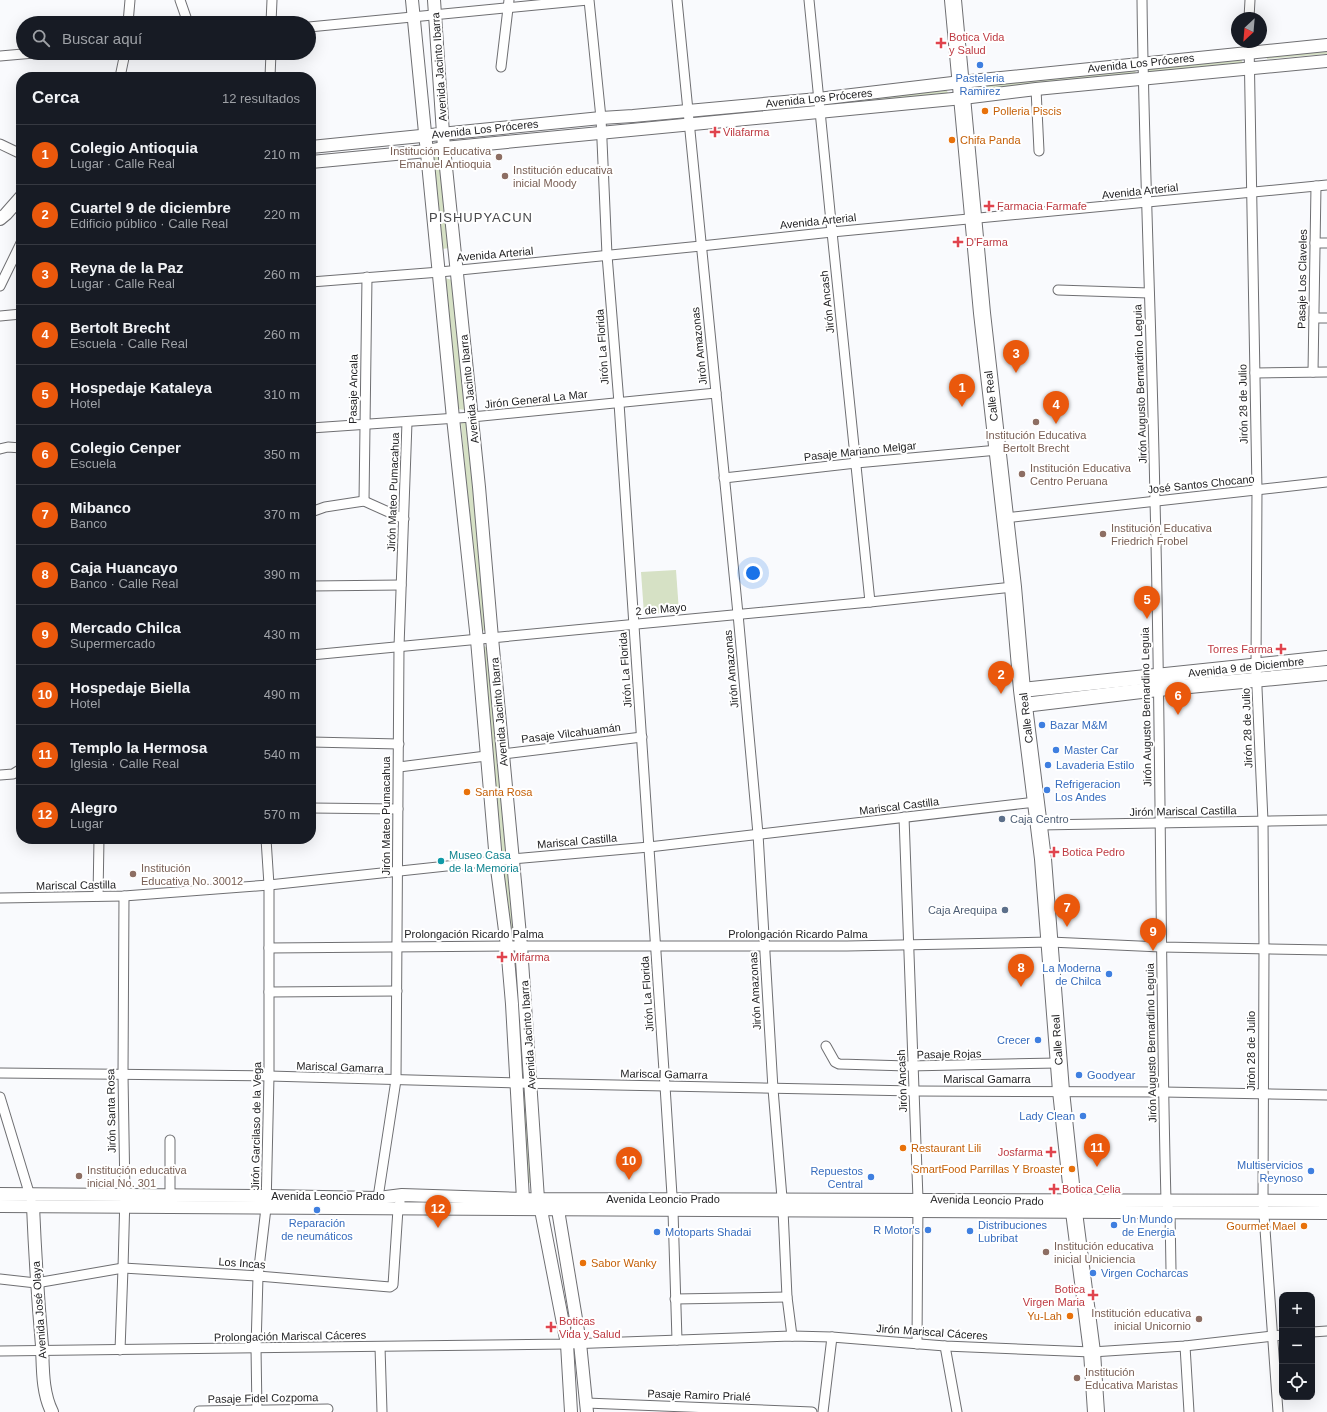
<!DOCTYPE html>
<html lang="es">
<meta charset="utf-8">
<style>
:root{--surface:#171b24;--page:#242831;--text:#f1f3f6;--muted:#9ea1a6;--line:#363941;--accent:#ea580c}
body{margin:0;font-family:Arial,sans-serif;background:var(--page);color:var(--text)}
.controls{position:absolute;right:12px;bottom:12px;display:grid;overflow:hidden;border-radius:8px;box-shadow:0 4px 16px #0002}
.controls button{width:36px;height:36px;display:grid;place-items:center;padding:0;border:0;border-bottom:1px solid var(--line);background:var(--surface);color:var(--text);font:20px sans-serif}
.compass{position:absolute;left:1231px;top:12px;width:36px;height:36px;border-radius:50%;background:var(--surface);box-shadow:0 4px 16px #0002;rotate:206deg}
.you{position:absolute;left:753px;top:573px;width:14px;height:14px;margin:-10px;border:3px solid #fff;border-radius:50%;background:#1a73e8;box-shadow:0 0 0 6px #1a73e833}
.badge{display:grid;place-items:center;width:26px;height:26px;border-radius:50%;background:var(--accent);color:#fff;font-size:13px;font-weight:700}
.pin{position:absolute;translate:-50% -33px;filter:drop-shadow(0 1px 2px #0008)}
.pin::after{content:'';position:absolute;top:21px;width:14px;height:12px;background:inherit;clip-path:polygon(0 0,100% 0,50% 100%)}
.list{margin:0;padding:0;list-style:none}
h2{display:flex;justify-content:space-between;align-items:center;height:52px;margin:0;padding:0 16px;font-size:17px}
h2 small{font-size:13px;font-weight:400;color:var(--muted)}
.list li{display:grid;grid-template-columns:26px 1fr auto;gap:12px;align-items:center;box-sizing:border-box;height:60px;padding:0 16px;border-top:1px solid var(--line)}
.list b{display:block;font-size:15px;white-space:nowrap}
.list p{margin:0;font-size:13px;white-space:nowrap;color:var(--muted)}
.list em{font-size:13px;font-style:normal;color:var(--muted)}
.icon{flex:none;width:22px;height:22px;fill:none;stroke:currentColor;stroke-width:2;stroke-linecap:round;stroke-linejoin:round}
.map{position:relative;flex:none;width:1327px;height:1412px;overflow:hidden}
.search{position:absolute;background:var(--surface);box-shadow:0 4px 16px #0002;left:16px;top:16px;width:300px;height:44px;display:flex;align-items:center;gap:10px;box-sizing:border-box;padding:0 14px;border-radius:22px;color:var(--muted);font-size:15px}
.panel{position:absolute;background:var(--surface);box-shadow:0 4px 16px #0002;left:16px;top:72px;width:300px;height:772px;border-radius:16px}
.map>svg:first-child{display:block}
.green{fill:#d6e1c5}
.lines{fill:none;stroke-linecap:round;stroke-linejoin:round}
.street-casing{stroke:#6f6f72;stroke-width:11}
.secondary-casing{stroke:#6f6f72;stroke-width:14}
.primary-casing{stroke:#6f6f72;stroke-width:16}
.highway-casing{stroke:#6f6f72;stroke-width:18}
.street{stroke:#fff;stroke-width:9}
.secondary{stroke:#fff;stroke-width:12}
.primary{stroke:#fff;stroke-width:14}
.highway{stroke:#fff;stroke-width:16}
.health-dot{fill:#e0444e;stroke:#fff;stroke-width:1.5}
.shop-dot{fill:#3f7fe0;stroke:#fff;stroke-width:1.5}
.food-dot{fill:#e8710a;stroke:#fff;stroke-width:1.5}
.education-dot{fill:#8d6e63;stroke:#fff;stroke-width:1.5}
.service-dot{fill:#5c6f8a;stroke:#fff;stroke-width:1.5}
.culture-dot{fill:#0f9aa8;stroke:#fff;stroke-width:1.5}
.labels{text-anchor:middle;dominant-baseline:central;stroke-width:4;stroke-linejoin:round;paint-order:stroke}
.health-label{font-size:11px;fill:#be3a42;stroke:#fff;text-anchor:start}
.street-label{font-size:11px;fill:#232325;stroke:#fff}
.shop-label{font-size:11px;fill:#366cbe;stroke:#fff;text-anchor:start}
.food-label{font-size:11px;fill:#c56008;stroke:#fff;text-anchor:start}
.education-label{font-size:11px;fill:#785e54;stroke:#fff;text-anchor:start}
.service-label{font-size:11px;fill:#4e5e75;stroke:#fff;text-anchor:start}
.culture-label{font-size:11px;fill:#0d838f;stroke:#fff;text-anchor:start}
.quarter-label{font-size:13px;letter-spacing:1px;fill:#48484b;stroke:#fff}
</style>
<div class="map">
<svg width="1327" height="1412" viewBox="0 0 1327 1412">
<rect width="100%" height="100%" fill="#f9fafd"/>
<g class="green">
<polygon points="1327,50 1327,54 1267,59 1267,56"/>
<polygon points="1241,59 1243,63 1148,72 1147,69"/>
<polygon points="1135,70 1136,74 972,91 970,87"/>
<polygon points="946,89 948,93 829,106 825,102"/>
<polygon points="435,156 439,156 449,248 442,249 433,159"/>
<polygon points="445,278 452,280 466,410 457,409"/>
<polygon points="461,423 468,423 488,631 479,630"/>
<polygon points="676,570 679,612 644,614 641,572"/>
<polygon points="482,645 488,648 509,850 502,852"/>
<polygon points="507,867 514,897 518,940 511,940 502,868"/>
<polygon points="517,953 527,1064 521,1074 511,954"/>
<polygon points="529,1092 532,1182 526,1184 522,1093"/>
</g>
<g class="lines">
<defs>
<g id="street">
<polyline points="180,0 188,23"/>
<polyline points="589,0 601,118 607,255 619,403 665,1086 673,1211 677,1340"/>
<polyline points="677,0 738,614 758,834 773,1089 783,1210 787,1297 792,1336"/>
<polyline points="809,0 832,232 870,602"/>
<path d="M1142,0C1144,167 1152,334 1155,501C1161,734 1160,968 1166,1201L1170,1213L1171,1270"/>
<polyline points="1249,18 1250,0"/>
<polyline points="128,23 130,0"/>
<polyline points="271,23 272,0"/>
<polyline points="309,27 588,0"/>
<polyline points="1249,42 1257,490 1256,666 1263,821 1264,949 1263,1201 1278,1412"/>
<polyline points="0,56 34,53"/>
<polyline points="501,67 509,0"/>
<polyline points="120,77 125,53"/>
<polyline points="270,77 271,53"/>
<polyline points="1036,89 1039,151"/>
<polyline points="0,144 21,154"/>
<polyline points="1315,243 1327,243"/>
<polyline points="311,282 440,272 701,246 832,232 1327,185"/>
<polyline points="0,286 21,243"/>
<polyline points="1058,290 1149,293"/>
<polyline points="0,316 21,314"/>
<polyline points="1314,318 1327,318"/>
<polyline points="1313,372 1316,186"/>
<polyline points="1255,373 1327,372"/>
<polyline points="311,428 472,417 716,393"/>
<polyline points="0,449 8,447 21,448"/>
<polyline points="724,478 856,463 998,450"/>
<polyline points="364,501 367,277"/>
<polyline points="311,512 325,507 364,501 404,519"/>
<polyline points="1005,518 1327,482"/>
<polyline points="311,586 401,585"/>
<polyline points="311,655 870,602 1013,587"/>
<polyline points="311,742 399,744"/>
<polyline points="503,754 642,737"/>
<polyline points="399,767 486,756"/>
<polyline points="0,775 13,774 21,769"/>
<polyline points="311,808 398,809"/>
<polyline points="904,817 918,1199 917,1344"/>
<polyline points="1039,825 1327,820"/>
<polyline points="98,896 99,839"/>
<polyline points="0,898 124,896 269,885 512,859 649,847 1036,802"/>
<polyline points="269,948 521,946 847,946 1050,942 1161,947 1327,950"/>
<polyline points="269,992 397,991"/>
<polyline points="826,1046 835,1062 839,1064 908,1066 1058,1063"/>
<polyline points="0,1073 269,1076 517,1083 915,1091 1163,1092 1327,1095"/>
<polyline points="0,1097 31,1199"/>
<polyline points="170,1140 170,1196"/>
<polyline points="377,1204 396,1080 399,647 407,422"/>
<polyline points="0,1279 36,1283 123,1268 258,1276 390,1287 393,1285 398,1209 400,1202"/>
<polyline points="675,1299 787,1297"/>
<polyline points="1312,1332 1327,1331"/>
<polyline points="945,1346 957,1412"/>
<polyline points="1185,1346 1189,1412"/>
<polyline points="380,1347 382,1412"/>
<polyline points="120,1350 123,1268 125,1195 123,1075 124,896"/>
<polyline points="0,1351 567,1344 792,1336 832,1337 945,1346 1092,1352 1185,1346 1282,1335"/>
<polyline points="586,1403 812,1412"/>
<polyline points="199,1411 328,1409"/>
<polyline points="257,1412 256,1348 258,1276 266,1208 269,1076 269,885 266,839"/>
<polyline points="823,1412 832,1337"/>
</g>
<g id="secondary">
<polyline points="412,0 453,418 477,640 496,861 507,946 512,1004 523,1199 541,1210 567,1344 571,1412"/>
<polyline points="434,0 444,148 479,487 492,638 521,946 538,1199 558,1210 580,1343 587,1412"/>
<polyline points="311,147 601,118 633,116 818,99 961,82 1327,45"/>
<polyline points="311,162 427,151 444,148 963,98 1036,89 1327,61"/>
<polyline points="0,219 6,214 21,197"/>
<polyline points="0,1194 267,1196 378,1198 402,1195 523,1199 1327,1201"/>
<path d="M0,1206C442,1209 885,1211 1327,1213"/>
<path d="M33,1206C35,1253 38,1300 42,1346C43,1368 42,1392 52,1412"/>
</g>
<g id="primary">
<polyline points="1022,690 1327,658"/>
<polyline points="1024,705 1158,689 1327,673"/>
</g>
<polyline id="highway" points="953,0 982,313 1013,587 1022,690 1043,859 1061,1091 1074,1212 1092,1352 1096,1412"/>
</defs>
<use href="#street" class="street-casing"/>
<use href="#secondary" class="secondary-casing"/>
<use href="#primary" class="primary-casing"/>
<use href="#highway" class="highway-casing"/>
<use href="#street" class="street"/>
<use href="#secondary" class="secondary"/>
<use href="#primary" class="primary"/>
<use href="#highway" class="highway"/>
</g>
<g class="health-dot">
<path d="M939 37h4v4h4v4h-4v4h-4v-4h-4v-4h4z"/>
<path d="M713 126h4v4h4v4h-4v4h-4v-4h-4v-4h4z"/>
<path d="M987 200h4v4h4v4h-4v4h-4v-4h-4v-4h4z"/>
<path d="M956 236h4v4h4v4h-4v4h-4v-4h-4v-4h4z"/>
<path d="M1279 643h4v4h4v4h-4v4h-4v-4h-4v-4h4z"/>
<path d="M1052 846h4v4h4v4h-4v4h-4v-4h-4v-4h4z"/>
<path d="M500 951h4v4h4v4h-4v4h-4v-4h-4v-4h4z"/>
<path d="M1049 1146h4v4h4v4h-4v4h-4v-4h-4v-4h4z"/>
<path d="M1052 1183h4v4h4v4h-4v4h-4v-4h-4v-4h4z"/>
<path d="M1091 1289h4v4h4v4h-4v4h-4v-4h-4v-4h4z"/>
<path d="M549 1321h4v4h4v4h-4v4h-4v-4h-4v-4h4z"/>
</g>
<g class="shop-dot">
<circle cx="980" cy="65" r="4"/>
<circle cx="1042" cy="725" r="4"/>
<circle cx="1056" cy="750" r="4"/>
<circle cx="1048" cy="765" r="4"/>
<circle cx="1047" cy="790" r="4"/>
<circle cx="1109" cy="974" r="4"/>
<circle cx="1038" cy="1040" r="4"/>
<circle cx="1079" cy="1075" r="4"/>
<circle cx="1083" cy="1116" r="4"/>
<circle cx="1311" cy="1171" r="4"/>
<circle cx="871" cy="1177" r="4"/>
<circle cx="317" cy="1210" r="4"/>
<circle cx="1114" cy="1225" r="4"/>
<circle cx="928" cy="1230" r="4"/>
<circle cx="970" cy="1231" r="4"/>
<circle cx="657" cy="1232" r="4"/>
<circle cx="1093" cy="1273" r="4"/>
</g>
<g class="food-dot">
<circle cx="985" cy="111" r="4"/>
<circle cx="952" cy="140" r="4"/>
<circle cx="467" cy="792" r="4"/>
<circle cx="903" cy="1148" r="4"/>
<circle cx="1072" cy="1169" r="4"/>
<circle cx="1304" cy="1226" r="4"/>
<circle cx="583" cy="1263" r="4"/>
<circle cx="1070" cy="1316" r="4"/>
</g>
<g class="education-dot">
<circle cx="499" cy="157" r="4"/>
<circle cx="505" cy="176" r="4"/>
<circle cx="1036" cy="422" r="4"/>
<circle cx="1022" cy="474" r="4"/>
<circle cx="1103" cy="534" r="4"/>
<circle cx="133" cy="874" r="4"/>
<circle cx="79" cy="1176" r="4"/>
<circle cx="1046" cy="1252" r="4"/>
<circle cx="1199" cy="1319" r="4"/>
<circle cx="1077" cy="1378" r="4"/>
</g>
<g class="service-dot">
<circle cx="1002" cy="819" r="4"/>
<circle cx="1005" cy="910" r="4"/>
</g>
<circle class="culture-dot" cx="441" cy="861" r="4"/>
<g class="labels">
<g class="health-label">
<text x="949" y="37">Botica Vida<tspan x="949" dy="13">y Salud</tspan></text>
<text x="723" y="132">Vilafarma</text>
<text x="997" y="206">Farmacia Farmafe</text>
<text x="966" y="242">D'Farma</text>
<text x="1273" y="649" text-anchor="end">Torres Farma</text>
<text x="1062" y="852">Botica Pedro</text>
<text x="510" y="957">Mifarma</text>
<text x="1043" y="1152" text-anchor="end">Josfarma</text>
<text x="1062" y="1189">Botica Celia</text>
<text x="1085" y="1289" text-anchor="end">Botica<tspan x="1085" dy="13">Virgen Maria</tspan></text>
<text x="559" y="1321">Boticas<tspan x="559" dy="13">Vida y Salud</tspan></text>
</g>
<g class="street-label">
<text transform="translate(1141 63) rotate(-6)">Avenida Los Próceres</text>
<text transform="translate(439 67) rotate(-94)">Avenida Jacinto Ibarra</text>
<text transform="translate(819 98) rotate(-6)">Avenida Los Próceres</text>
<text transform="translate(485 129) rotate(-6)">Avenida Los Próceres</text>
<text transform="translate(1140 191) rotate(-6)">Avenida Arterial</text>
<text transform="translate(818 221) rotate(-6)">Avenida Arterial</text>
<text transform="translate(495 254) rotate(-5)">Avenida Arterial</text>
<text transform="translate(1302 279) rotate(-89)">Pasaje Los Claveles</text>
<text transform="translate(827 302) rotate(-96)">Jirón Ancash</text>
<text transform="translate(699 346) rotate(-96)">Jirón Amazonas</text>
<text transform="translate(602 347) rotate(-94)">Jirón La Florida</text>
<text transform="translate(1140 384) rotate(-92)">Jirón Augusto Bernardino Leguia</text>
<text transform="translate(353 389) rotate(-89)">Pasaje Ancala</text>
<text transform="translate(469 389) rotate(-96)">Avenida Jacinto Ibarra</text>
<text transform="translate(991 396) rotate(-97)">Calle Real</text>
<text transform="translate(536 399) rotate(-6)">Jirón General La Mar</text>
<text transform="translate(1243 404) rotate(-91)">Jirón 28 de Julio</text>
<text transform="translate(860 451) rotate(-6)">Pasaje Mariano Melgar</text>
<text transform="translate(1201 484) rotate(-6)">José Santos Chocano</text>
<text transform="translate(393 492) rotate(-88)">Jirón Mateo Pumacahua</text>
<text transform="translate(661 609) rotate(-5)">2 de Mayo</text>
<text transform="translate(1246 667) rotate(-6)">Avenida 9 de Diciembre</text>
<text transform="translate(731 669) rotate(-95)">Jirón Amazonas</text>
<text transform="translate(625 670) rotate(-94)">Jirón La Florida</text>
<text transform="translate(1146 707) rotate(-91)">Jirón Augusto Bernardino Leguia</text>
<text transform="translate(499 712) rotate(-95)">Avenida Jacinto Ibarra</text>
<text transform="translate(1026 718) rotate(-97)">Calle Real</text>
<text transform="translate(1247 728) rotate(-92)">Jirón 28 de Julio</text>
<text transform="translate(571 733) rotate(-7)">Pasaje Vilcahuamán</text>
<text transform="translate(899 806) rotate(-7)">Mariscal Castilla</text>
<text transform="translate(1183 811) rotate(-1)">Jirón Mariscal Castilla</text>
<text transform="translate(386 816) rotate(-90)">Jirón Mateo Pumacahua</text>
<text transform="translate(577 841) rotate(-5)">Mariscal Castilla</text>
<text transform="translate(76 885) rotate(-1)">Mariscal Castilla</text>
<text x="474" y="934">Prolongación Ricardo Palma</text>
<text x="798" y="934">Prolongación Ricardo Palma</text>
<text transform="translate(755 991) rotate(-93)">Jirón Amazonas</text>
<text transform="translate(647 994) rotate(-94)">Jirón La Florida</text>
<text transform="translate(528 1035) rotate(-94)">Avenida Jacinto Ibarra</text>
<text transform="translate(1057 1040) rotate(-94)">Calle Real</text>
<text transform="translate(1151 1043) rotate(-91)">Jirón Augusto Bernardino Leguia</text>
<text transform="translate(1251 1051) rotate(-90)">Jirón 28 de Julio</text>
<text transform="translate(949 1054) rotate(-1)">Pasaje Rojas</text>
<text transform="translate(340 1067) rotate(2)">Mariscal Gamarra</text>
<text transform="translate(664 1074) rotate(1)">Mariscal Gamarra</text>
<text x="987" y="1079">Mariscal Gamarra</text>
<text transform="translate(902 1081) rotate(-92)">Jirón Ancash</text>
<text transform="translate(111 1111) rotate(-91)">Jirón Santa Rosa</text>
<text transform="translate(256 1126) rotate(-89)">Jirón Garcilaso de la Vega</text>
<text x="328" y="1196">Avenida Leoncio Prado</text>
<text x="663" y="1199">Avenida Leoncio Prado</text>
<text transform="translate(987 1200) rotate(1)">Avenida Leoncio Prado</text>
<text transform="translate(242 1263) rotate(4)">Los Incas</text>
<text transform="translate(39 1310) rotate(-94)">Avenida José Olaya</text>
<text transform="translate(932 1332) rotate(4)">Jirón Mariscal Cáceres</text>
<text transform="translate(290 1336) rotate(-1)">Prolongación Mariscal Cáceres</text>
<text transform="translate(699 1395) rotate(2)">Pasaje Ramiro Prialé</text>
<text transform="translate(263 1398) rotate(-1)">Pasaje Fidel Cozpoma</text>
</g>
<g class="shop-label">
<text x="980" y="78" text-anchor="middle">Pasteleria<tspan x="980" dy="13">Ramirez</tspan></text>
<text x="1050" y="725">Bazar M&amp;M</text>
<text x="1064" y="750">Master Car</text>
<text x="1056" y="765">Lavaderia Estilo</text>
<text x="1055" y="784">Refrigeracion<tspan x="1055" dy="13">Los Andes</tspan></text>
<text x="1101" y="968" text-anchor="end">La Moderna<tspan x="1101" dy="13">de Chilca</tspan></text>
<text x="1030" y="1040" text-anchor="end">Crecer</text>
<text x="1087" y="1075">Goodyear</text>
<text x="1075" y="1116" text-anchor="end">Lady Clean</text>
<text x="1303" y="1165" text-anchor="end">Multiservicios<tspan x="1303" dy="13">Reynoso</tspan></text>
<text x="863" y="1171" text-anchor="end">Repuestos<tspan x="863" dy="13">Central</tspan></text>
<text x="1122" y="1219">Un Mundo<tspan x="1122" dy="13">de Energia</tspan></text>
<text x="317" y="1223" text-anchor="middle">Reparación<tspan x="317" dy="13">de neumáticos</tspan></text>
<text x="978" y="1225">Distribuciones<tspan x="978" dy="13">Lubribat</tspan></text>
<text x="920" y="1230" text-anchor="end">R Motor's</text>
<text x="665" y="1232">Motoparts Shadai</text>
<text x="1101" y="1273">Virgen Cocharcas</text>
</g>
<g class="food-label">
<text x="993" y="111">Polleria Piscis</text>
<text x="960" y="140">Chifa Panda</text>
<text x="475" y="792">Santa Rosa</text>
<text x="911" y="1148">Restaurant Lili</text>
<text x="1064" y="1169" text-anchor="end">SmartFood Parrillas Y Broaster</text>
<text x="1296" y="1226" text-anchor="end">Gourmet Mael</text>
<text x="591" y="1263">Sabor Wanky</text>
<text x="1062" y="1316" text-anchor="end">Yu-Lah</text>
</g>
<g class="education-label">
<text x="491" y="151" text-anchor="end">Institución Educativa<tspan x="491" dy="13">Emanuel Antioquia</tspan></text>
<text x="513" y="170">Institución educativa<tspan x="513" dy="13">inicial Moody</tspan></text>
<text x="1036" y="435" text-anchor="middle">Institución Educativa<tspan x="1036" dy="13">Bertolt Brecht</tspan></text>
<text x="1030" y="468">Institución Educativa<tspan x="1030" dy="13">Centro Peruana</tspan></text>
<text x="1111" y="528">Institución Educativa<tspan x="1111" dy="13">Friedrich Frobel</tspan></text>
<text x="141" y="868">Institución<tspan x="141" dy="13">Educativa No. 30012</tspan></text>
<text x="87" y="1170">Institución educativa<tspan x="87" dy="13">inicial No. 301</tspan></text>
<text x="1054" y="1246">Institución educativa<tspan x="1054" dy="13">inicial Uniciencia</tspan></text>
<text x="1191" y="1313" text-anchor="end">Institución educativa<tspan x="1191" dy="13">inicial Unicornio</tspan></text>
<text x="1085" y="1372">Institución<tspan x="1085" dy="13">Educativa Maristas</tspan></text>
</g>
<g class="service-label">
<text x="1010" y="819">Caja Centro</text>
<text x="997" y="910" text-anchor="end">Caja Arequipa</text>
</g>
<g class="culture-label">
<text x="449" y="855">Museo Casa<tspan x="449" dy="13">de la Memoria</tspan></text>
</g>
<g class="quarter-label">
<text x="481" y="217">PISHUPYACUN</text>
</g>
</g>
</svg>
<div class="controls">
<button>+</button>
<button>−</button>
<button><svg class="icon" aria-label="locate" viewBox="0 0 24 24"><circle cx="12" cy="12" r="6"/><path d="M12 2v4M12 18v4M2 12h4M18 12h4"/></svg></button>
</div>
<svg class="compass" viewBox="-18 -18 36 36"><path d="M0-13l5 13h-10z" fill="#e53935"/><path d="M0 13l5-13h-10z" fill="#9ea1a6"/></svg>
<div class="you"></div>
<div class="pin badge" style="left:962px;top:407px">1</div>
<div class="pin badge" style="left:1001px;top:694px">2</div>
<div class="pin badge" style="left:1016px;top:373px">3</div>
<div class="pin badge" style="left:1056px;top:424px">4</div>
<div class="pin badge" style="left:1147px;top:619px">5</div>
<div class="pin badge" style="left:1178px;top:715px">6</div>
<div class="pin badge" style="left:1067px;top:927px">7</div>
<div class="pin badge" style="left:1021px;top:987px">8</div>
<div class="pin badge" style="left:1153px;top:951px">9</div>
<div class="pin badge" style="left:629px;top:1180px">10</div>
<div class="pin badge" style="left:1097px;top:1167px">11</div>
<div class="pin badge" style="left:438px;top:1228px">12</div>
<div class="search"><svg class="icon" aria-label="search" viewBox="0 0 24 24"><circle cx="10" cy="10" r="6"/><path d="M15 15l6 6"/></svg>Buscar aquí</div>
<section class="panel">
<h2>Cerca<small>12 resultados</small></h2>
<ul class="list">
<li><span class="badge">1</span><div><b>Colegio Antioquia</b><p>Lugar · Calle Real</p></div><em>210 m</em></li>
<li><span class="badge">2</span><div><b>Cuartel 9 de diciembre</b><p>Edificio público · Calle Real</p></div><em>220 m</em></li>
<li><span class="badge">3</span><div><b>Reyna de la Paz</b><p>Lugar · Calle Real</p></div><em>260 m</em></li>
<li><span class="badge">4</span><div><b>Bertolt Brecht</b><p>Escuela · Calle Real</p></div><em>260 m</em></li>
<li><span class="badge">5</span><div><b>Hospedaje Kataleya</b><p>Hotel</p></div><em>310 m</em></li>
<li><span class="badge">6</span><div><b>Colegio Cenper</b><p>Escuela</p></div><em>350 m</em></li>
<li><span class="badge">7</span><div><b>Mibanco</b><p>Banco</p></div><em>370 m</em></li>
<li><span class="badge">8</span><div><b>Caja Huancayo</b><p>Banco · Calle Real</p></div><em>390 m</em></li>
<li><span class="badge">9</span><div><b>Mercado Chilca</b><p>Supermercado</p></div><em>430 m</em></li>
<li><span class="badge">10</span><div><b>Hospedaje Biella</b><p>Hotel</p></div><em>490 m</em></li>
<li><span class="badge">11</span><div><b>Templo la Hermosa</b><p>Iglesia · Calle Real</p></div><em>540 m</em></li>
<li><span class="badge">12</span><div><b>Alegro</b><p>Lugar</p></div><em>570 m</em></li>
</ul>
</section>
</div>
